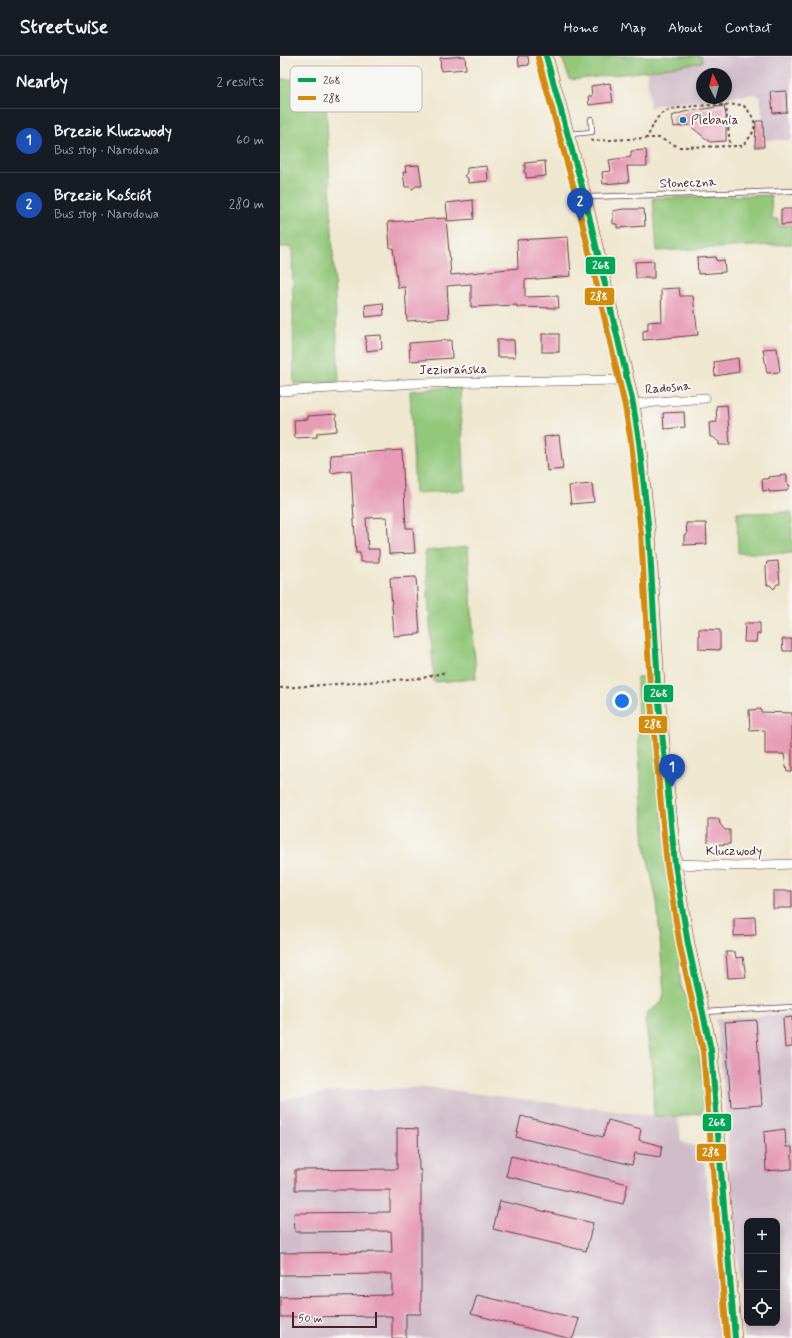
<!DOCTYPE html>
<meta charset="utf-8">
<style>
:root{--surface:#171b24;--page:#20242c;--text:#f1f3f6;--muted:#9ea1a6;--line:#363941;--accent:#2563eb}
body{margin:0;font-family:Mynerve,sans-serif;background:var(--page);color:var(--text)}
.controls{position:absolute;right:12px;bottom:12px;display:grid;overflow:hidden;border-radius:8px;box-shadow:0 2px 6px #0003}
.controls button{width:36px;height:36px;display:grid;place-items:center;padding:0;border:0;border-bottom:1px solid var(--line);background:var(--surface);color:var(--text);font:20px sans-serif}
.compass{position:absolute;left:416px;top:12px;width:36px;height:36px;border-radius:50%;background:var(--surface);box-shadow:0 2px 6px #0003;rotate:354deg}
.scale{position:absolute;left:12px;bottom:10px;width:85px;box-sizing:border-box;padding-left:4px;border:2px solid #4a1f2b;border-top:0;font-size:11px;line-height:14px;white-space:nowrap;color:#4a1f2b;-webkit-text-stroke:3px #f6f6f2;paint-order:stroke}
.you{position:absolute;left:342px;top:645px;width:14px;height:14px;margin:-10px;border:3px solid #fff;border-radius:50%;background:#1a73e8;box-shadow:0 0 0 6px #1a73e833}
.badge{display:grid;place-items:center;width:26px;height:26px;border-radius:50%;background:var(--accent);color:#fff;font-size:13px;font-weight:700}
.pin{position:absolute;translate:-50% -33px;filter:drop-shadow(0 1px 2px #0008)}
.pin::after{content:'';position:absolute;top:21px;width:14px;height:12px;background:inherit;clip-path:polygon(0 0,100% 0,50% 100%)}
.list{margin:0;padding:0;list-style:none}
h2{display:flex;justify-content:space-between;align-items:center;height:52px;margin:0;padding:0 16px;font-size:17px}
h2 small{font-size:13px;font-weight:400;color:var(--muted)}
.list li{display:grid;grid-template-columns:26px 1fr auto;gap:12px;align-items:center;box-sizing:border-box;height:64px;padding:0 16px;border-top:1px solid var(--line)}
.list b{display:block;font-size:15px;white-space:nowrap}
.list p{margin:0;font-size:13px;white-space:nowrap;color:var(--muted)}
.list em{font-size:13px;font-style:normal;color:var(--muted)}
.icon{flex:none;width:22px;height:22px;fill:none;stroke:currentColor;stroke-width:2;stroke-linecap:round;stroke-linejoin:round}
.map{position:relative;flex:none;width:512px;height:1282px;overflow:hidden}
header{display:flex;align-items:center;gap:24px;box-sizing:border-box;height:56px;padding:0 20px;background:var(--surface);border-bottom:1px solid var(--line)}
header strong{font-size:19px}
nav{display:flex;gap:22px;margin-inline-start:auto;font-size:14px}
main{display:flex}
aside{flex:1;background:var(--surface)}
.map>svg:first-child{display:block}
.industrial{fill:#d1bdca;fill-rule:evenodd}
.green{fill:#93c87a;stroke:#6e7452}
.building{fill:#e79cb6}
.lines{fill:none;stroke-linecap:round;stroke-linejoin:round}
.lane-casing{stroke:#633d44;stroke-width:6}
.street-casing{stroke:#633d44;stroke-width:10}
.secondary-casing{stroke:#633d44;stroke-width:14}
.path{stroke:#633d44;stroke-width:2;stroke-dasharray:3 3;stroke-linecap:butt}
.lane{stroke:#fff;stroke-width:4.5}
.street{stroke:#fff;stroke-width:9}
.secondary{stroke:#ffe4c6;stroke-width:13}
.bus-1-casing{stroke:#f6f6f2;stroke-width:9}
.bus-2-casing{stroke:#f6f6f2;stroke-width:9}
.bus-1{stroke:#00a651;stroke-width:6}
.bus-2{stroke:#d48b09;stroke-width:6}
.poi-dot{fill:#1f6fb2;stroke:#f6f6f2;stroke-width:1.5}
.labels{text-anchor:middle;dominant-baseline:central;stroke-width:4;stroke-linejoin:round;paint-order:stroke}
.poi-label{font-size:13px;fill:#4a1f2b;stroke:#f6f6f2;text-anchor:start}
.street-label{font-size:13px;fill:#4a1f2b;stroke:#f6f6f2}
.key{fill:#f6f6f2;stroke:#c2b6b6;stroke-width:1}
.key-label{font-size:11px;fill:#4a1f2b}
.line-badge{stroke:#f6f6f2;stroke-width:1.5}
.badge-label{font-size:11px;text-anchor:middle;font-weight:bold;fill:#fff}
</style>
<header>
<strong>Streetwise</strong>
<nav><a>Home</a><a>Map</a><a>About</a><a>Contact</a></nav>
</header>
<main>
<aside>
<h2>Nearby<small>2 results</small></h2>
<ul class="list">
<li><span class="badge" style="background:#1a4fb4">1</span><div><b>Brzezie Kluczwody</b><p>Bus stop · Narodowa</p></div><em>60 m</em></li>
<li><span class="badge" style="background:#1a4fb4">2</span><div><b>Brzezie Kościół</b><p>Bus stop · Narodowa</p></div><em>280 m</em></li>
</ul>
</aside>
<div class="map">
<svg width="512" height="1282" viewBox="0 0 512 1282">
<rect width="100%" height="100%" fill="#f6f6f2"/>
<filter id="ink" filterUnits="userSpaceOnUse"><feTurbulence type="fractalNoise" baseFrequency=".025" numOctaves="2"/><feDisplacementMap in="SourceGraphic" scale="8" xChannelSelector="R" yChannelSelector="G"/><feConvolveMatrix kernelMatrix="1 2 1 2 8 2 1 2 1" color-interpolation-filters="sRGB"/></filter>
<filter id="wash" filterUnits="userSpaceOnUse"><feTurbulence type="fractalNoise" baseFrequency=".012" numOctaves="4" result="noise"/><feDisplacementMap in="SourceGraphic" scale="16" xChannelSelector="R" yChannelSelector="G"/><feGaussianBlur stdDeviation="0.9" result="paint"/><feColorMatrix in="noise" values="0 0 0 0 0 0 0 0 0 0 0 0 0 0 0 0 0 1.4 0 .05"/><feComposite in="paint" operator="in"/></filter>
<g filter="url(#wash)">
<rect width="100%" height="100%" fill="#efe7cf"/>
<g class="industrial">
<polygon points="421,0 512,0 512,84 486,84 480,40 477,40 476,38 446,41 446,18 422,18 422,42 440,42 378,49 370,52 367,15 422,6"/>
<path d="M512,958V1282H464L449,1125L447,1066L436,963ZM467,1165H497V1267H467Z"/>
<polygon points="146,1031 374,1060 398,1061 401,1086 423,1093 442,1282 0,1282 0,1047 7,1042 59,1035"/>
</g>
<g class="green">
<polygon points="286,0 421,0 422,6 367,15 290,24 282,1"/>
<polygon points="0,23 45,25 59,326 14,328 12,191 0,191"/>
<polygon points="491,139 492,163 498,163 499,170 512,169 512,188 377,195 373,142"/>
<polygon points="180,330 185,434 135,437 130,335"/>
<polygon points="512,456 512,497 458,497 457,457"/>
<polygon points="188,491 196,623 154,626 145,495"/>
<polygon points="371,618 382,759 401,898 399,909 401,930 413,953 426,1048 421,1057 398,1061 374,1060 372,1008 365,965 368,956 382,946 384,936 377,845 365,790 359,698 357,622"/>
</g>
<g id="blocks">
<g class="building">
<polygon points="185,0 186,13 161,15 160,2"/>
<polygon points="238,0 248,0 249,9 239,10"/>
<polygon points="330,27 333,46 309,49 308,40 312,40 311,30"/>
<polygon points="506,35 507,56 493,57 491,36"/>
<polygon points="444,50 446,60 446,85 430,86 409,69 394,71 392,60 404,56"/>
<polygon points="476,65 483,65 484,91 475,91"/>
<polygon points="366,94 367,110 347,110 349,126 323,128 322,116 331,115 329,104 351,101 351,95"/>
<polygon points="265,105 266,120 246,122 246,117 243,115 245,113 245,107"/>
<polygon points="139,109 142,130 136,130 133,133 130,131 125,131 123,116 126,116 125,110"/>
<polygon points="207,110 208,125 188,127 188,122 184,120 187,117 187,112"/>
<polygon points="193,144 194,163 168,165 166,147"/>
<polygon points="343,153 364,153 365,170 337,172 337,168 333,168 333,155"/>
<polygon points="501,153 512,153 512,168 501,169"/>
<polygon points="166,162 171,219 238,212 237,184 288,181 291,220 245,224 245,241 278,240 279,252 237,251 237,249 191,251 191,228 167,230 169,262 127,265 125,231 118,232 113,192 110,192 108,166"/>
<polygon points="436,201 437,205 444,204 445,216 418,218 417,202"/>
<polygon points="374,205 374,222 356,222 355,206"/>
<polygon points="399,232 400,240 413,240 418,279 363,284 363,275 368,274 368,266 382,265 381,233"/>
<polygon points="103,247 104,259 86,261 85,249"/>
<rect x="262" y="278" width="17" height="18"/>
<polygon points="101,279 102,293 87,295 85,280"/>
<polygon points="171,284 172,302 130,305 129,287"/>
<polygon points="217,284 234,284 235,301 217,301"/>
<polygon points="497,292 500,316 487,317 483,293"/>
<polygon points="458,302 459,316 435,320 434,306"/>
<polygon points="447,349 450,389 439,389 439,386 433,381 430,381 429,367 437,366 436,350"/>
<polygon points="404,356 405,371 384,373 383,357"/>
<polygon points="56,358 57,375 37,377 37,381 15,382 14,364 28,363 28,360"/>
<polygon points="279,379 283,413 267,415 264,381"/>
<polygon points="122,394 126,472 133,472 135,497 109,498 107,461 86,462 88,493 99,493 99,506 80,506 80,497 76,497 71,414 51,417 50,399"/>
<polygon points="507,419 507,427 510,430 506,435 489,436 489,434 483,435 482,423 488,423 488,421"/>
<polygon points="312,428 314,446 291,448 289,430"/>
<polygon points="406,467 426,467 427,488 404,489 404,479 407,479"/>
<polygon points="498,505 500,528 497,528 494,533 490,529 487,529 486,512 487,506"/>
<polygon points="136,521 140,578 114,580 110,522"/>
<polygon points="465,567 480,567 480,578 477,578 476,586 464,586"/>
<polygon points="419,573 440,574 440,594 419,593"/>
<polygon points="502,583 512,583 512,595 503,595"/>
<polygon points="481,653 481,656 512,657 512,716 507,716 504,698 485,698 485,674 470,675 469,654"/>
<polygon points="428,763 439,763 440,768 445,774 450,774 450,788 428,789"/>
<rect x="493" y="835" width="19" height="17"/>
<polygon points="475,861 476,879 454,880 454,862"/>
<polygon points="446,896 455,896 456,902 463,901 466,921 448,922"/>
<polygon points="512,961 512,991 505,992 503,962"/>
<polygon points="476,964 482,1049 451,1051 445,966"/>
<polygon points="241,1060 323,1081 328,1064 361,1073 359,1084 382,1090 380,1101 355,1097 352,1109 236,1081"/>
<polygon points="117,1072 138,1073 139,1114 141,1114 141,1258 126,1258 126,1282 112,1282 112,1260 0,1261 0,1241 112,1239 112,1218 0,1219 0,1197 112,1196 111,1175 15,1176 14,1157 110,1156 110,1134 15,1134 15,1114 117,1113"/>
<polygon points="505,1073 506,1091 512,1091 512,1113 486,1115 484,1076"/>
<polygon points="231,1100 348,1128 343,1148 226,1120"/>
<polygon points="220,1145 313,1167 306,1195 213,1173"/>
<polygon points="197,1239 299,1263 293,1282 287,1282 191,1258"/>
</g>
</g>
</g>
<g filter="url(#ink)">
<use href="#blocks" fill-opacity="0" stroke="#633d44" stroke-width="1"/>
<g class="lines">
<defs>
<g id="lane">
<polyline points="290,78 312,76 311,63"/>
<polyline points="306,141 512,135"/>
<polyline points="424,956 512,951"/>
</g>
<g id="street">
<polyline points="0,335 139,327 348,324"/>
<polyline points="353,348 425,342"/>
<polyline points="395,808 461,810 512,808"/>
</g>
<polyline id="secondary" points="266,0 303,134 353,348 359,385 369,477 379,646 395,808 408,888 431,994 455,1282"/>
</defs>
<use href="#lane" class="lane-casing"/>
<use href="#street" class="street-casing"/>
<use href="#secondary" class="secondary-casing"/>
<g class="path">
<polyline points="446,48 450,90"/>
<path d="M311,85L367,82C371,74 375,63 381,58C390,49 449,48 463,49C479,65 478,74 462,90L399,91L379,82H367"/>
<polyline points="0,632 143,622 166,616"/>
</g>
<use href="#lane" class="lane"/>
<use href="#street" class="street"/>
<use href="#secondary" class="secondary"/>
<defs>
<polyline id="bus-1" points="266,0 303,134 353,348 359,385 369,477 379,646 395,808 408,888 431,994 455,1282"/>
<polyline id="bus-2" points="258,2 295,136 345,350 351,386 361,478 371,647 387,809 400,890 423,995 447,1282"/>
</defs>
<use href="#bus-1" class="bus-1-casing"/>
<use href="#bus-2" class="bus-2-casing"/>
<use href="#bus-1" class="bus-1"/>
<use href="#bus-2" class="bus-2"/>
</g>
</g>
<circle class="poi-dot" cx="403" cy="64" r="4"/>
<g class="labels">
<g class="poi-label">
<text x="411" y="64">Plebania</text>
</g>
<g class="street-label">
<text transform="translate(408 127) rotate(-2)">Słoneczna</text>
<text transform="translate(173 314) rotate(-1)">Jeziorańska</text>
<text transform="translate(388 332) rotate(-5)">Radosna</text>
<text x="454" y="795">Kluczwody</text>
</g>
</g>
<rect x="10" y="10" width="132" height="46" rx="6" class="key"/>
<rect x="18" y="22" width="18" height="4" fill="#00a651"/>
<rect x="18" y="40" width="18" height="4" fill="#d48b09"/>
<g class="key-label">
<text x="43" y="28">268</text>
<text x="43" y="46">288</text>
</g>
<g class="line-badge">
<rect x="305" y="200" width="31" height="19" rx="4" fill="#00a651"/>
<rect x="304" y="231" width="31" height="19" rx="4" fill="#d48b09"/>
<rect x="363" y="628" width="31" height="19" rx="4" fill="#00a651"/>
<rect x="358" y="659" width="30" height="19" rx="4" fill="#d48b09"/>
<rect x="422" y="1057" width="30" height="19" rx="4" fill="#00a651"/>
<rect x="416" y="1087" width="31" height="19" rx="4" fill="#d48b09"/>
</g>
<g class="badge-label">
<text x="321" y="213">268</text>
<text x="319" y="244">288</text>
<text x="379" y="641">268</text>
<text x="373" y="672">288</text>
<text x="437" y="1070">268</text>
<text x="431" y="1100">288</text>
</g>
</svg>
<div class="controls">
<button>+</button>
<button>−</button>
<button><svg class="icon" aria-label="locate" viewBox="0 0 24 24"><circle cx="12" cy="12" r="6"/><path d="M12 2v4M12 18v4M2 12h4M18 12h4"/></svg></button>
</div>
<svg class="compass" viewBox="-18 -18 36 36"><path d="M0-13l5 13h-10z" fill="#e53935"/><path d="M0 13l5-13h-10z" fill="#9ea1a6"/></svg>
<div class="scale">50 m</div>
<div class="you"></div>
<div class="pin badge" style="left:392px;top:731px;background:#1a4fb4">1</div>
<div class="pin badge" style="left:300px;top:165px;background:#1a4fb4">2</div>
</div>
</main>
